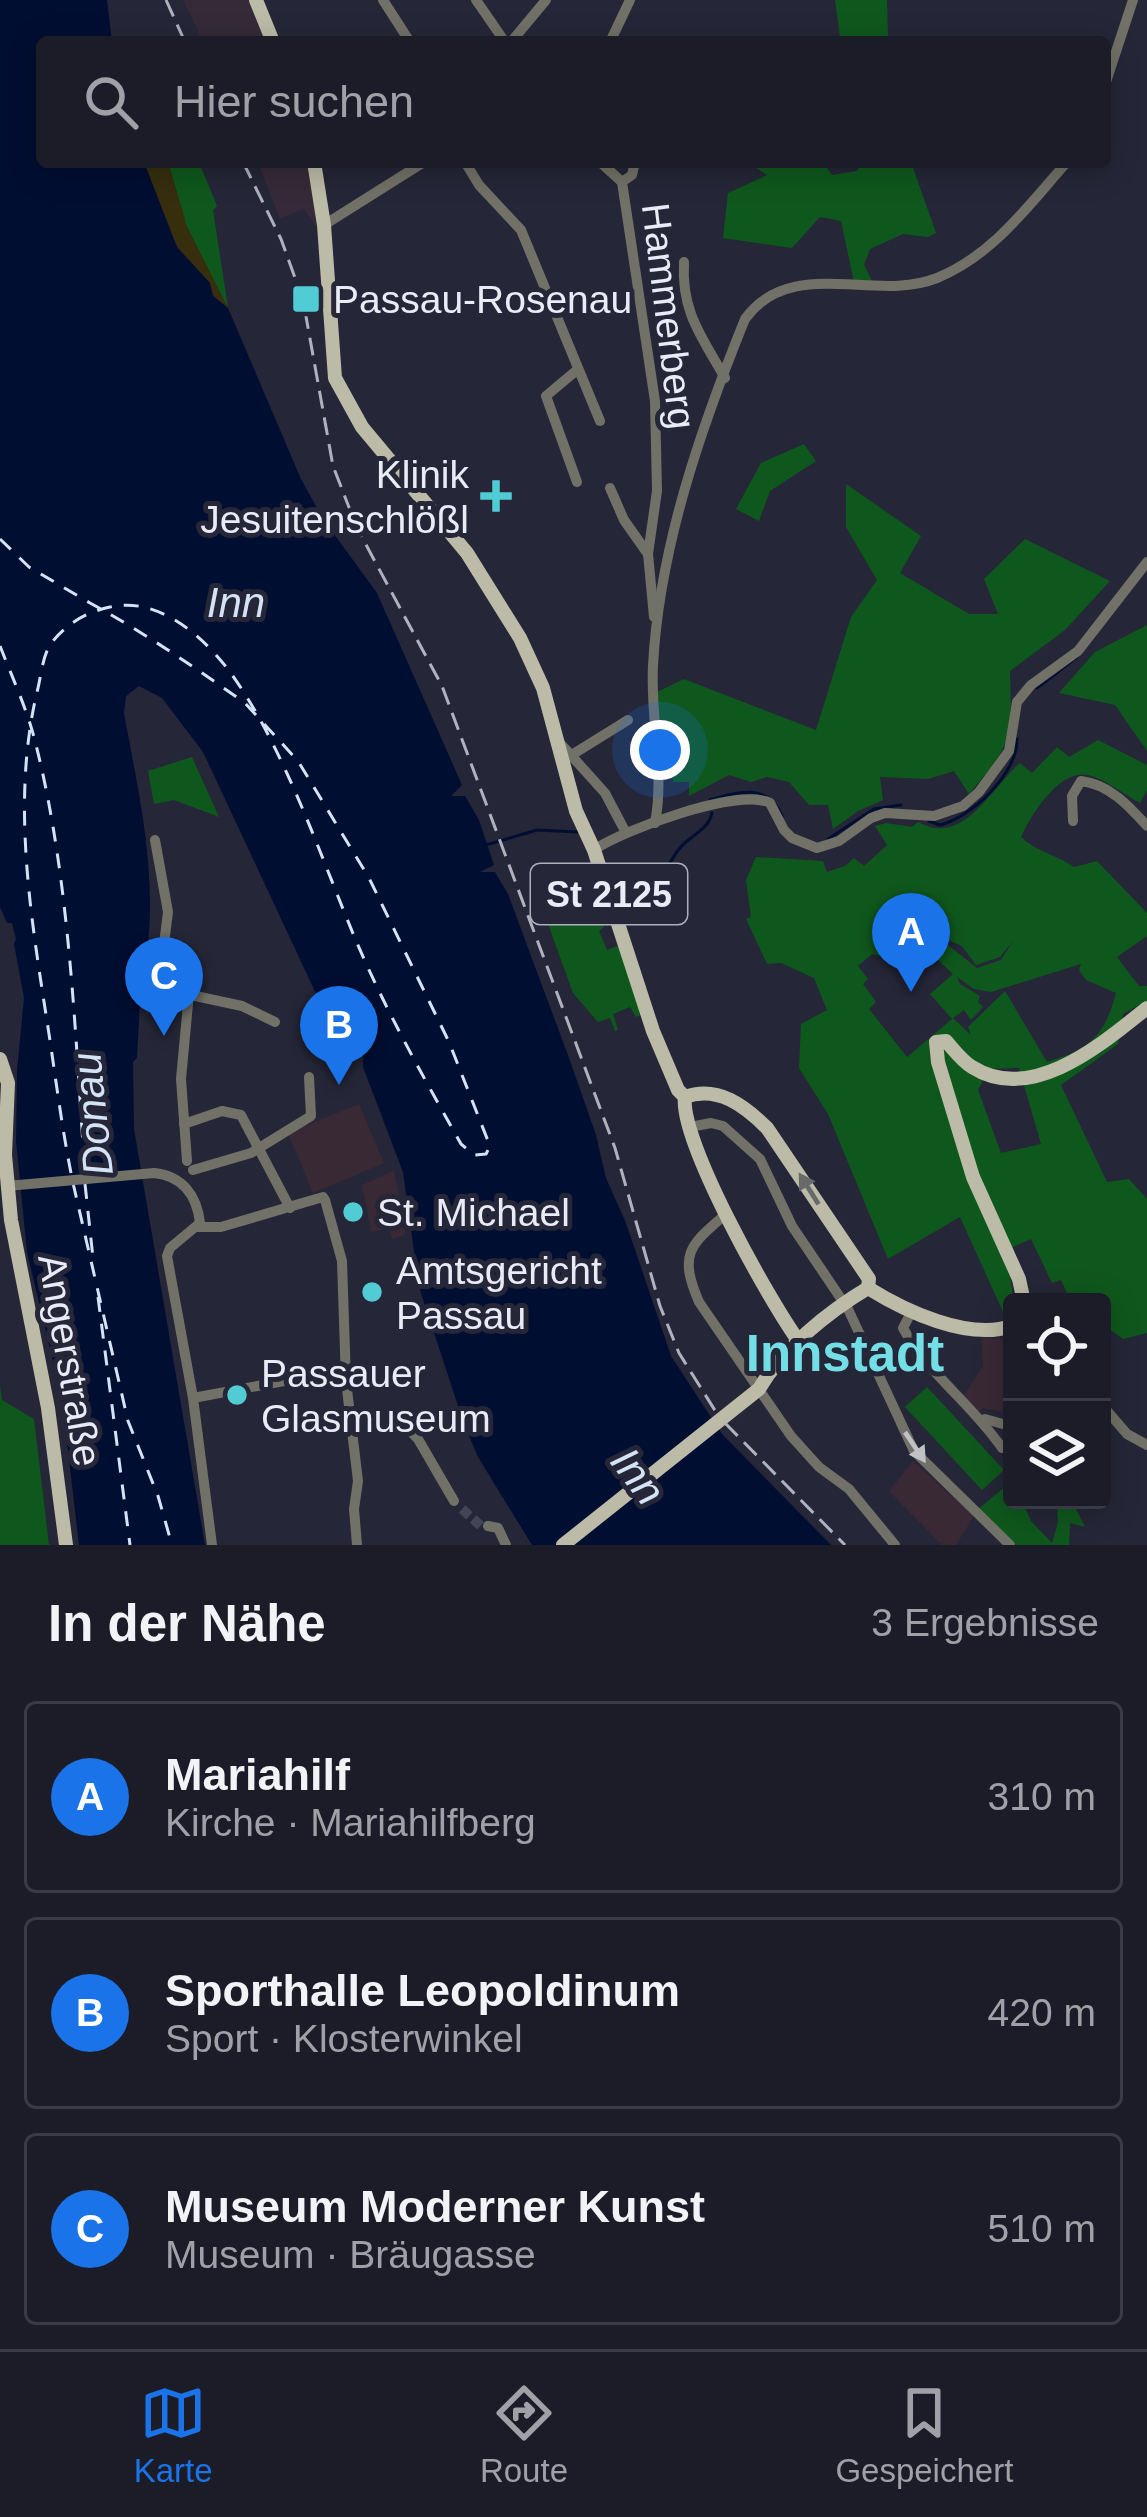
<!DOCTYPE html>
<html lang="de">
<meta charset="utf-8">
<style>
:root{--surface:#1c1c29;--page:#252531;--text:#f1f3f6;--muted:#a0a1a8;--line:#3a3a46;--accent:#1a73e8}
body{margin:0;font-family:Arial,sans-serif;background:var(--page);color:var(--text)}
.controls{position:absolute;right:36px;bottom:36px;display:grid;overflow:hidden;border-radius:12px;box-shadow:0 6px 30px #0003}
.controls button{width:108px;height:108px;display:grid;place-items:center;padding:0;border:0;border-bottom:3px solid var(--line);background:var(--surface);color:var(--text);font:60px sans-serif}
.you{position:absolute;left:660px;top:750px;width:42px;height:42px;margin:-30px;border:9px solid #fff;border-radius:50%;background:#1a73e8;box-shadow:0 0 0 18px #1a73e833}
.badge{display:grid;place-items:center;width:78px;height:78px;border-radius:50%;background:var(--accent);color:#fff;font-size:39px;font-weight:700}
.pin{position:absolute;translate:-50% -99px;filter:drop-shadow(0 3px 6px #0008)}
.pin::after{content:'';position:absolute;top:63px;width:42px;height:36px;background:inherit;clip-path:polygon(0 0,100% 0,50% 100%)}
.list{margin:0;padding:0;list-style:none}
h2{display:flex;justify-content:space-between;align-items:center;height:156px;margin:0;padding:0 48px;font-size:51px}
h2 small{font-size:39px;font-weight:400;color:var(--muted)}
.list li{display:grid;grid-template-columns:78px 1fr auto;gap:36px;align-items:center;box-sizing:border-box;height:192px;margin:0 24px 24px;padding:0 24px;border:3px solid var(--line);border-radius:12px}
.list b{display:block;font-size:45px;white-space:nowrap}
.list p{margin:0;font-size:39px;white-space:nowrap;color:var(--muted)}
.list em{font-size:39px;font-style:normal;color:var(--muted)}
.icon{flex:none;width:66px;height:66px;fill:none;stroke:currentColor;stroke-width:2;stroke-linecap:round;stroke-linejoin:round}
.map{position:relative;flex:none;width:1147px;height:1545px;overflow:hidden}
.search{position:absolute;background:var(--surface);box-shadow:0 6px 30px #0003;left:36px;right:36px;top:36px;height:132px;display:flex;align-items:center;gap:30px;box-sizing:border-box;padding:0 42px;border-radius:12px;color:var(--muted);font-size:45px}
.sheet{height:804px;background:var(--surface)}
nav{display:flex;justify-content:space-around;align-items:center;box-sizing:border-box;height:168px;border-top:3px solid var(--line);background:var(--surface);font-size:33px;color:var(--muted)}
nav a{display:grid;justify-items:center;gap:6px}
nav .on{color:var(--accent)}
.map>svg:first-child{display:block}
.commercial{fill:#362a38}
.education{fill:#392935}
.green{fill:#0f581d;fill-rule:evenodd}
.sand{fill:#372e0e}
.water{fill:#000e32}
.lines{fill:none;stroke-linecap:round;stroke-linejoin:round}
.stream{stroke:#000e32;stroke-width:3}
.ferry{stroke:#d5e3f7;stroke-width:3;stroke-dasharray:15 12;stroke-linecap:butt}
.minor-tunnel{stroke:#434454;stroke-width:10;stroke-dasharray:10 5;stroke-linecap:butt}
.minor{stroke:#717167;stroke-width:10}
.major{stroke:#bbbba7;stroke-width:14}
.rail{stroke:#b0b1be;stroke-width:3;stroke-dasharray:18 9;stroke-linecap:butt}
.oneway{fill:#686969}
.oneway2{fill:#c0c0c5}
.poi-dot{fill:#51ccd4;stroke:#252637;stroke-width:4.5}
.labels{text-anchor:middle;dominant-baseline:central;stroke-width:10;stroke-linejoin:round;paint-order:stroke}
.shield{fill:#252637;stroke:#afb0bd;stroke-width:3}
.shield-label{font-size:36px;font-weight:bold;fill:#eaebf7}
.poi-label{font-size:39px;fill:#eaebf7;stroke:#252637;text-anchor:start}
.street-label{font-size:39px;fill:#eaebf7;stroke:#252637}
.water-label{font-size:42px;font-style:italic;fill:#d5e3f7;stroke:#252637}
.district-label{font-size:51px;font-weight:bold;fill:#73dee6;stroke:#252637}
</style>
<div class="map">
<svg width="1147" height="1545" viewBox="0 0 1147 1545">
<rect width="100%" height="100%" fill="#252637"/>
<g class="commercial">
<polygon points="183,0 249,0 267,42 203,42"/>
<polygon points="258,162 309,162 319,230 304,209 280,219"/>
</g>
<g class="education">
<polygon points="359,1104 384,1163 313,1193 288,1133"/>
<polygon points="394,1170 405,1229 404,1235 392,1239 389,1228 371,1232 362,1185"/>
<polygon points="981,1337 1012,1340 1012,1422 1007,1413 983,1408 979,1413 961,1400 983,1366"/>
<polygon points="913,1461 974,1516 956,1545 942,1545 889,1491"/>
</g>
<g class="green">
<polygon points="835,0 887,0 888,36 840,37"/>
<polygon points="168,162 199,162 217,206 213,210 228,308 187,227"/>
<polygon points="747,162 823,162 832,175 857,171 863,162 911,162 936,233 928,237 903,234 870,249 864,265 873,283 854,282 841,221 820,217 792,248 723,238 728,193 767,175"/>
<polygon points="804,444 816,461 770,491 759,521 736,509 761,463"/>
<path d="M846,484L921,536L900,573L969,614H998L984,579L1025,539L1110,581L1065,630L1010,671C1012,740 1014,741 969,794L954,771L928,779L880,777L883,800L858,811L833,829L828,805H809L789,782L767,777L751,782L729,775L689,796V782H673L672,770L663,769L655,693L684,679L816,730L851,617L877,580L846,527Z"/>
<polygon points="1147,625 1147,751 1115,705 1059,693 1095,652"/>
<path d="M1098,740L1147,765V790L1140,803C1125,795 1105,779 1088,775C1059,769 1031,815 1021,837C1035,851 1057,855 1074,867L1097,861L1147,913V936L1117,957L1139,986H1147V1001L1123,1014L1118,1044L1061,1085L1107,1182L1129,1179L1147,1199V1333L1123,1339L1102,1324V1302H1071L1061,1280L1052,1283L1031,1239L1006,1250L1014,1302L1012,1310L1004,1314L960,1217L888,1259L828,1114L799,1068L801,1024L827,1010L814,978L781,963L767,964L746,919L751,917L746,880L756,857L823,861L827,872L845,866L854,858L864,866L887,845L875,826L886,823L912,827L918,822C964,847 988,791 1020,763L1032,773L1057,747L1069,757ZM937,935L962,946L976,965L1000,957L1013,941L1001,960L977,968L943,941L914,947L926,949L953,974L930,994L952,1019L907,1057L869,1009L876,1002L863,984L868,979L858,966L872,954L886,957L893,967L902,960L895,951ZM1081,964L1079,970L1086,980L1116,993C1104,1038 1089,1049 1047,1062L1005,991L968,1027L971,1035L953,1018L964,1010L971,1020L983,1007L978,1002L980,996L960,984L957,977L974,989L991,992ZM1019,1068L1041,1144L1001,1153L978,1090L989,1069Z"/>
<polygon points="192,757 219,817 174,800 154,804 148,771"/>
<polygon points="597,883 605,903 594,907 604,927 599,931 607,950 620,945 643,1014 636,1017 630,1007 613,1014 618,1030 615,1031 610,1018 598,1022 573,993 539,899 543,896 554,918 562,922 578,912 567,894"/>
<polygon points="0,1386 2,1400 34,1419 49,1545 0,1545"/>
<polygon points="927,1387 1004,1470 982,1490 905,1407"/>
<polygon points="1006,1486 1012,1500 1024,1505 1031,1521 1052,1543 1058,1522 1057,1505 1052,1500 1091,1500 1076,1509 1085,1527 1070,1523 1069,1545 1016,1545 977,1510"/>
</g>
<path class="sand" d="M144,162H168L187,227L228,308C183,273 160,215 144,162Z"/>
<path class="water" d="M0,0H107L112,42H42V162H144L177,247L210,283L213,296L228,308L301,479L323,519L377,593L462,785L451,796H465L479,820L494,865L480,872H495L508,894L569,1058L596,1135L606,1178L626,1223L671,1356L722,1434L831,1545H532L478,1457L464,1424L419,1287L403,1172L363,1067V1054L326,1015L203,752L162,698L139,686L126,696L124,713C138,790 156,865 148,944L143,947L137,1058L133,1062L134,1129L205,1545H79L62,1399L27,1252L16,1141L17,1071L24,998L14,944L16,939L12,923H7L0,907Z"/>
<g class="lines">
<g class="stream">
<polyline points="1037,688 1077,657"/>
<path d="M710,800C739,791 768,783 782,816"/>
<path d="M929,821L940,825C972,817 1018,773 1017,739"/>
<polyline points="828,839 874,809 901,805"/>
<polyline points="486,845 537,830 578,832"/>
<path d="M625,919C659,904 658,876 679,849C690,835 708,831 712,813"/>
</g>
<g class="ferry">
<path d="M0,539L29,567L90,603C145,633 194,667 245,703L298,761L369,878L449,1042L490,1146L486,1154L474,1155L461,1144C424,1078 387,1013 357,943C321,858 284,746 230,672C203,636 158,596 110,607C86,612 64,625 50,645C43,656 41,675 38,688C11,797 30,912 47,1021C55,1072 61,1123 71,1173"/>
<path d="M0,646C12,677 27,709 35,741C70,877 75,1034 85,1174"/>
<polyline points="73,1183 128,1421 158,1496 172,1545"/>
<polyline points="85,1184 93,1258"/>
<polyline points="98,1297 130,1545"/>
</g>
<polyline class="minor-tunnel" points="462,1509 481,1526 488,1526"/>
<g class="minor">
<polyline points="383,0 410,42"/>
<polyline points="476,0 505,42"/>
<polyline points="511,42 546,0"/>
<polyline points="610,42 630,0"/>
<polyline points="1105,85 1133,0"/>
<polyline points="465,162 479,185 521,230 600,421"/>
<polyline points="600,162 622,182"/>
<polyline points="635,162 632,175 622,182 655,401 657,491 648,554 654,617"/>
<polyline points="324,225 424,162"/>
<path d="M684,262C681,312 702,337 725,378"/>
<polyline points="577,482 546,396 577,370"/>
<polyline points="610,488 624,520 648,554"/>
<polyline points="560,743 605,793 625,831"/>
<polyline points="570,756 628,720"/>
<path d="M1073,821L1072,796L1081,781C1109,784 1129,806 1147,826"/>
<path d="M655,823C665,771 650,719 653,666C659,548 701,428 745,319C791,255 875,303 937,278C993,255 1027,207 1067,162"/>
<polyline points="155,840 168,912 163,952 192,961 181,1079 187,1161"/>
<path d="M594,850C623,830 739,787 770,803L784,830L792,838L817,848L839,841L871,818L885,813L934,816L963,806L979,792L1009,751L1017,702L1031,685L1078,651L1147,562"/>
<polyline points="186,994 242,1006 275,1022"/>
<polyline points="184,1124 222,1111 241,1115 290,1208"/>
<polyline points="690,1127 711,1123 723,1126 760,1159 792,1226 848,1309 914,1451 1010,1545"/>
<polyline points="193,1170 251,1153 311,1116 309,1077"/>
<path d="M7,1186L154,1173C183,1176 197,1196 200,1223L170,1248L167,1256L193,1398L212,1545"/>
<path d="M727,1213C690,1245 678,1253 699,1302L791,1436L819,1467L849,1489L895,1545"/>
<polyline points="197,1227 221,1227 323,1197 325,1200 342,1261 346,1381 358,1481 354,1509 357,1545"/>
<path d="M912,1311L903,1328C929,1375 972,1404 1002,1448L1012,1440"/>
<polyline points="193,1398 284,1381 346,1381"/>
<polyline points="1102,1405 1127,1434 1147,1445"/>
<polyline points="985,1419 1010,1426 1012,1433"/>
<polyline points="352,1430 399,1419 418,1439 454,1501"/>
<polyline points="488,1526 498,1528 506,1545"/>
</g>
<g class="major">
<polyline points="256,0 273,42"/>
<polyline points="314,162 324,225 335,378 362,427 467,553 520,638 543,688 576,811 594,850 653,1031 678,1090 685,1097"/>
<polyline points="0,1059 8,1083 5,1155 11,1220 48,1408 66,1545"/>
<path d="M685,1097C718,1085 745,1106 767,1128L869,1279L868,1288"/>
<path d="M685,1097C679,1140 771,1304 800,1343"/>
<path d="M868,1288C905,1311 968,1341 1012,1326"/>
<path d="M1024,1302L1019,1279L973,1177L938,1062L936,1042L946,1041C954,1050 962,1061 972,1067C1032,1105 1103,1043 1147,1008"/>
<path d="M563,1545L759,1389C783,1348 828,1312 868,1288"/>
</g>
<g class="rail">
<polyline points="166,0 185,42"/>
<polyline points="243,162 281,239 303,300 333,466 357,528 442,686 615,1148 660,1306 679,1353 716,1412"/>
<polyline points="725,1423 845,1545"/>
</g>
</g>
<defs><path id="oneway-solid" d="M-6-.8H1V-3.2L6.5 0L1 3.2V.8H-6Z" transform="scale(3)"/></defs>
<use class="oneway" href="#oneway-solid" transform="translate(809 1189) rotate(-122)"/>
<use class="oneway2" href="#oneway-solid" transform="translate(915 1447) rotate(56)"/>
<g class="poi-dot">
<rect x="291" y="284" width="30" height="30" rx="6"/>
<path d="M490 478h12v12h12v12h-12v12h-12v-12h-12v-12h12z"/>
<circle cx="353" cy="1212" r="12"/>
<circle cx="372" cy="1292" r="12"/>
<circle cx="237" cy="1395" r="12"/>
</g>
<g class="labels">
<rect class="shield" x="531" y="864" width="156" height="60" rx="9"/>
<g class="shield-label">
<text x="609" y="894">St 2125</text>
</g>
<g class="poi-label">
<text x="333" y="299">Passau-Rosenau</text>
<text x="469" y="474" text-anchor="end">Klinik<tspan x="469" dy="45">Jesuitenschlößl</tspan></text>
<text x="377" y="1212">St. Michael</text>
<text x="396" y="1270">Amtsgericht<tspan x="396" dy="45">Passau</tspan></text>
<text x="261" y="1373">Passauer<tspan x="261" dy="45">Glasmuseum</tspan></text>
</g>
<g class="street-label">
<text transform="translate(669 316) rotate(83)">Hammerberg</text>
<text transform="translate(70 1360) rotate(80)">Angerstraße</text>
</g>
<g class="water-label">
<text x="236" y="602">Inn</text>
<text transform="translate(92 1114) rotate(-96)">Donau</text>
<text transform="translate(638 1476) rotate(53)">Inn</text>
</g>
<g class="district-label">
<text x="845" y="1353">Innstadt</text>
</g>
</g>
</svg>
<div class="controls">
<button><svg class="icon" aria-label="locate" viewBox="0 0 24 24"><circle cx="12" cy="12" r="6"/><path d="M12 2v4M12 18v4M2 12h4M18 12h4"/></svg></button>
<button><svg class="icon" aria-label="layers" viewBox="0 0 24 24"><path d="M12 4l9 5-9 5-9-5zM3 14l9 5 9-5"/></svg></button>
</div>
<div class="you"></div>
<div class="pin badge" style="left:911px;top:992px">A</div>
<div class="pin badge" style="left:339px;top:1085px">B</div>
<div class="pin badge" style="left:164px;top:1036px">C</div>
<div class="search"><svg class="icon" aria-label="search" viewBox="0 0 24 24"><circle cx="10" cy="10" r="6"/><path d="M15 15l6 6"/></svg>Hier suchen</div>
</div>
<section class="sheet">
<h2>In der Nähe<small>3 Ergebnisse</small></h2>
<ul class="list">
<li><span class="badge">A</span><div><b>Mariahilf</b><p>Kirche · Mariahilfberg</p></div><em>310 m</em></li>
<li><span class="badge">B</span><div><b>Sporthalle Leopoldinum</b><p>Sport · Klosterwinkel</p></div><em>420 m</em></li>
<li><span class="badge">C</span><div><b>Museum Moderner Kunst</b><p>Museum · Bräugasse</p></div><em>510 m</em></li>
</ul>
</section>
<nav>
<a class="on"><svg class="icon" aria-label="map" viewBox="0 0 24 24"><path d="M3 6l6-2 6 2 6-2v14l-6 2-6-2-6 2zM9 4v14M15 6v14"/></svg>Karte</a>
<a><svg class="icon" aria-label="directions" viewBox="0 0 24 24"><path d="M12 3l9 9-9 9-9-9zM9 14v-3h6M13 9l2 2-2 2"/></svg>Route</a>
<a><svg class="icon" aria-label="saved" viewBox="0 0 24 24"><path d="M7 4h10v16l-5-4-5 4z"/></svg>Gespeichert</a>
</nav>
